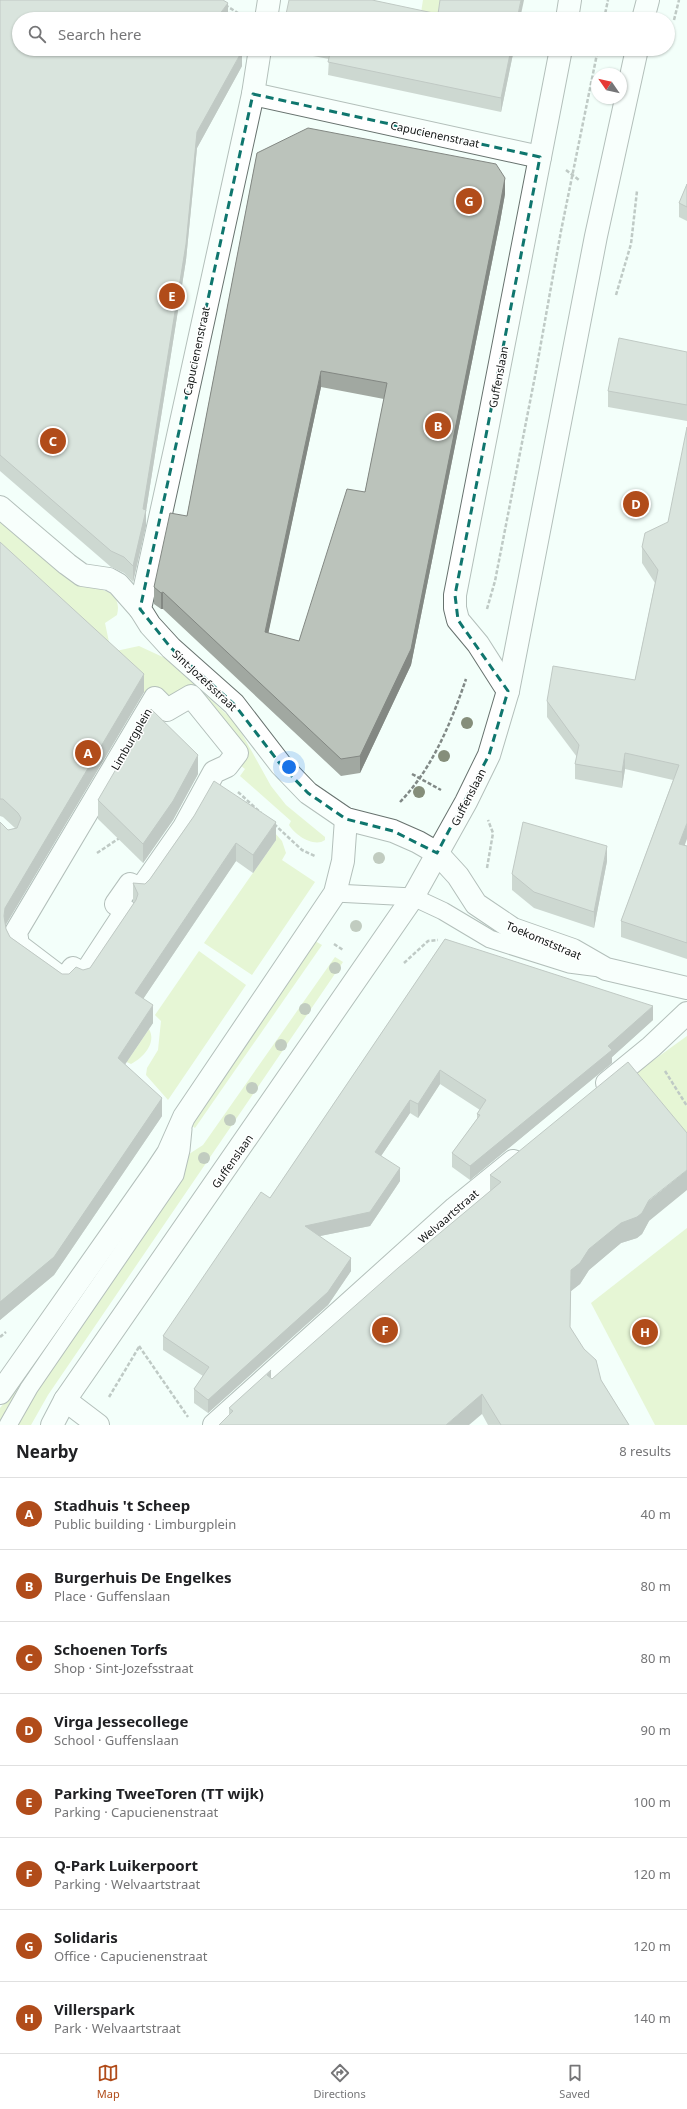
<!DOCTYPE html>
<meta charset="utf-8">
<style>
:root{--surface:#fff;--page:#f6f6f6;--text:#202124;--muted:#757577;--line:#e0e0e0;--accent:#b14c1a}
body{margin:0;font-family:"Noto Sans",sans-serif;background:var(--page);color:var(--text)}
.compass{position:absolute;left:591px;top:68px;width:36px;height:36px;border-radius:50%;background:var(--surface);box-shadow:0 1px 3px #0004;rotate:304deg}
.you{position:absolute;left:289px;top:767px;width:14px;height:14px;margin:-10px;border:3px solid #fff;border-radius:50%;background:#1a73e8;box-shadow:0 0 0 6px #1a73e833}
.badge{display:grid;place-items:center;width:26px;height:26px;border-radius:50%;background:var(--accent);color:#fff;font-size:13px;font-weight:700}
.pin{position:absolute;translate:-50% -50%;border:2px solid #fff;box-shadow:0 1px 4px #0006}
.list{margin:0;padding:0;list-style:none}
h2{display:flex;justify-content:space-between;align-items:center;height:52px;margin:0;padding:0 16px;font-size:17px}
h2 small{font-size:13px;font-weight:400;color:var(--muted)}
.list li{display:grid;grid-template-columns:26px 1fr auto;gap:12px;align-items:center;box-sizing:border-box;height:72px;padding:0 16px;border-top:1px solid var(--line)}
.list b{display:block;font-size:15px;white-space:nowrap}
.list p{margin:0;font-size:13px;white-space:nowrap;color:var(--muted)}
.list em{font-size:13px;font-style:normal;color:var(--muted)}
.icon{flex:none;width:22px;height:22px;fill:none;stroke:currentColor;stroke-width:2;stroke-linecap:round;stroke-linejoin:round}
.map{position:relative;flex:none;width:687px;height:1425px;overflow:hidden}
.search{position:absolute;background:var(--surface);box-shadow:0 1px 3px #0004;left:12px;right:12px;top:12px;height:44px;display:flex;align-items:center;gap:10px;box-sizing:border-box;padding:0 14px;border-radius:22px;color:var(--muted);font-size:15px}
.sheet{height:628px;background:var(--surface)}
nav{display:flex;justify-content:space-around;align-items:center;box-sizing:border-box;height:56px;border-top:1px solid var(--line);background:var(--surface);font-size:11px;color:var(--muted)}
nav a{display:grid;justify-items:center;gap:2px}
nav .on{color:var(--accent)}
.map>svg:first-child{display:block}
.green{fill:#d8eaa8}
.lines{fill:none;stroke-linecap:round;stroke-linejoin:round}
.service-casing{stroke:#67726e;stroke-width:19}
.pedestrian-casing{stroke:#67726e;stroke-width:24}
.minor-casing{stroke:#67726e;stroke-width:24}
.secondary-casing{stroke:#67726e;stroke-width:24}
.path{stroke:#818986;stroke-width:2.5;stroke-dasharray:4 2;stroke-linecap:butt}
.service{stroke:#fff;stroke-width:17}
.pedestrian{stroke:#fff;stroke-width:22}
.minor{stroke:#fff;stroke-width:22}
.secondary{stroke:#fff;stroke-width:22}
.tree{fill:#858e7a}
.wall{fill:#a1a8a1;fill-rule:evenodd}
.shaded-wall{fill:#838883}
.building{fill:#bbc3bb;stroke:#838883;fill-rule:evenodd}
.marked{fill:none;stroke:#0f766e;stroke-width:3;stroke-dasharray:8 5;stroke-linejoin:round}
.labels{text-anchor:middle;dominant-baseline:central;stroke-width:3;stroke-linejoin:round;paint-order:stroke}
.street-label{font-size:11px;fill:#0f1312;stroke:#fff}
</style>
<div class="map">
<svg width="687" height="1425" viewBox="0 0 687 1425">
<rect width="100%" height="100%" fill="#f3fffa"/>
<g class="green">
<polygon points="423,0 443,0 439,19 420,19"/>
<path d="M0,518L91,587C107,590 122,595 117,615L105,623L110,647L116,651L139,646L167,659L236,723L271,786L286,805L325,837V840C314,848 295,835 289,825L291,821L240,776L245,769L232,759L191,696L154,701L0,560Z"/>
<polygon points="274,832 282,841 286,853 282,860 315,882 252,975 204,943 276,840"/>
<polygon points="315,941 322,945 195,1128 188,1123"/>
<polygon points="199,951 246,985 168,1100 146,1075 147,1068 158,1050 161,1021 155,1015"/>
<polygon points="335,957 343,962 48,1395 31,1425 16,1425 28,1400 186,1156 203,1145"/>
<path d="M149,1029C157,1043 143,1058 131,1064L116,1057L128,1060Z"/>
<polygon points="687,1036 687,1142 633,1075"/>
<polygon points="687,1228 687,1425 655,1425 591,1303"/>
<polygon points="21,1383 0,1421 0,1408"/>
</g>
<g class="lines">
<defs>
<g id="service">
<polyline points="335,893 413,897 443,911 490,939 569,964 600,968"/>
<polyline points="8,1425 29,1388 175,1175 181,1150 183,1129"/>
</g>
<g id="pedestrian">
<polyline points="0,507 67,564 82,575 109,579 118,584 140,609"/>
<polygon points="191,696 237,753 227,766 214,772 184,827 140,890 130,884 116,904 126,911 84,975 73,968 64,980 18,945 16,932 155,698 167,710"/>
</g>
<g id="minor">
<polyline points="266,19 269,0"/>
<polyline points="567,19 570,0"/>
<polyline points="260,49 253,94 140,609 150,625 171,648 234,704 281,765 308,793 346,819 393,831 418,842 437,853"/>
<polyline points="253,94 540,157"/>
<polyline points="508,691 478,644 458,620 455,608 455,595 561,49"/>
<polyline points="607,1083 651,1047 687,1013"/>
<polyline points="0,1393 156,1171 168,1153 184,1117 335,893 343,861 346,819"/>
<polyline points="65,1400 98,1425"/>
<polyline points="214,1425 455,1208 513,1161"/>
</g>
<g id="secondary">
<polyline points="643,19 648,0"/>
<polyline points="437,853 458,876 476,904 513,929 573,950 606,969 687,988"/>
<polyline points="52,1425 65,1400 413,897 466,802 489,755 508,691 596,236 637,49"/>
</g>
</defs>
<use href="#service" class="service-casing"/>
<use href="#pedestrian" class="pedestrian-casing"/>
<use href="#minor" class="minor-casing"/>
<use href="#secondary" class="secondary-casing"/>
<g class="path">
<polyline points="225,5 238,13"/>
<polyline points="604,19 608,0"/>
<polyline points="674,20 679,0"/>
<polyline points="566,170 579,180"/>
<polyline points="616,295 631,244 637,191"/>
<polyline points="487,609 495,581 536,371 561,231 598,49"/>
<polyline points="412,774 441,790"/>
<polyline points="238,792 261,813"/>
<path d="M400,802C432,769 451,723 466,679"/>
<polyline points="274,824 302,850 315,856"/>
<polyline points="97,853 121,837"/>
<polyline points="487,868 493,833 488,820"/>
<polyline points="334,944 343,950"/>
<polyline points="404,963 428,941 438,940"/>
<polyline points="665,1071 687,1106"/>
<polyline points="0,1337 6,1332"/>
<polyline points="139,1346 188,1417"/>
<polyline points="109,1397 139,1347"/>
</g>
<use href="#service" class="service"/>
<use href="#pedestrian" class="pedestrian"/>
<use href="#minor" class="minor"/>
<use href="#secondary" class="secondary"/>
</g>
<g class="tree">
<circle cx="467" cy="723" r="6"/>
<circle cx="444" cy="756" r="6"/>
<circle cx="419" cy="792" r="6"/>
<circle cx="379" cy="858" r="6"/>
<circle cx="356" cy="926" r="6"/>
<circle cx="335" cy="968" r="6"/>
<circle cx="305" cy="1009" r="6"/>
<circle cx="281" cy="1045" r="6"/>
<circle cx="252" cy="1088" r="6"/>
<circle cx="230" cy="1120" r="6"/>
<circle cx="204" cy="1158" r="6"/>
</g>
<g class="wall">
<polygon points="0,0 228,19 19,19 242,66 197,148 186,260 146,511 146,526 133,582 124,573 111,567 0,471"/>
<polygon points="281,49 514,49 501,112 328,75 329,59 281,50"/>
<path d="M257,153L505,194L500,222L411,665L360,773L341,776L163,609H161L154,604V587L187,516ZM321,387L384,399L365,492L299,641L268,633Z"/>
<polygon points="687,184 687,221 679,217 679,203"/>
<polygon points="687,352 687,421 608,407 608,391"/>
<polygon points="668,522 685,845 687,846 687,959 621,937 621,921 673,780 625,769 622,788 575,779 575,764 577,757 547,717 547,701 635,680 655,583 642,563 642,547"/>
<polygon points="0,542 144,692 5,926 6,929 10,937 62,974 69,974 90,968 134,903 133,901 133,883 145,884 150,879 194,816 276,840 253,873 236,861 143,999 153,1023 125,1064 162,1116 54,1275 0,1320 0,822 8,830 15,828 3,817 0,816"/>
<polygon points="198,774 173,820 143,863 98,819 98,800"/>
<polygon points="607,861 594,928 534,908 512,890 512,874"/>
<polygon points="445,939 653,1020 612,1057 612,1063 470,1180 452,1167 452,1153 477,1119 477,1114 480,1110 440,1084 418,1118 410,1113 381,1156 400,1181 370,1226 320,1236 351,1271 328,1305 208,1413 194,1403 194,1389 203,1376 163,1350 163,1336 270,1198"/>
<polygon points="490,1175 649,1221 642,1234 637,1238 621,1243 589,1270 580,1284 571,1291 570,1327 601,1380 629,1425 488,1425 482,1414 229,1416 229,1408 271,1378 272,1379 490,1191"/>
</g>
<g class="shaded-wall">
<polygon points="521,0 524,0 520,19 517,19"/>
<polygon points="228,3 228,19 219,19 219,15"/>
<polygon points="511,49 514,49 501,112 501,98"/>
<polygon points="242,51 242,66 197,148 186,260 146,511 146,526 133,582 133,566 143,509 197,132"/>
<polygon points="505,178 505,194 500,222 411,665 360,773 360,756"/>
<polygon points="321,371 321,387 265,649 265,632"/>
<polygon points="163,592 163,609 161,609 161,593"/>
<polygon points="144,674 144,692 5,926 4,916 5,908"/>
<polygon points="625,753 625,769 622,788 622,772"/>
<polygon points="198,755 198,774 173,820 143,863 143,844"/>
<polygon points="276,822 276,840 253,873 253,855"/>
<polygon points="687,823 687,839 679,860 679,844"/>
<polygon points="236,843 236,861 135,1011 135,993"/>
<polygon points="607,846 607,861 594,928 594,912"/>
<polygon points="153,1005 153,1023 118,1075 118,1058"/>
<polygon points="653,1006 653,1020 612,1057 612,1063 470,1180 470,1166"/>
<polygon points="440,1070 440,1084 418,1118 418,1104"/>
<polygon points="162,1098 162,1116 54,1275 0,1320 0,1302"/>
<polygon points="410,1100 410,1113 375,1165 375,1152"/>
<polygon points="400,1168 400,1181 370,1226 305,1239 305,1226"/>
<polygon points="687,1170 687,1190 649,1221 642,1234 637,1238 621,1243 589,1270 580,1284 571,1291 571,1270 589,1249 621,1223"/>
<polygon points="351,1258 351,1271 328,1305 208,1413 208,1400"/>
<polygon points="271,1370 271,1391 267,1375"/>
<polygon points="482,1394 482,1414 469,1425 446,1425"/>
</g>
<g class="building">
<polygon points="0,0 223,0 228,3 219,15 220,19 19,19 19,49 240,49 242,51 197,132 186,244 143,509 146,510 133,566 124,557 111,551 0,455"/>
<polygon points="289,0 372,0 438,14 440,0 521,0 517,19 285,19"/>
<polygon points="331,49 511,49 501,98 328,62"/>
<path d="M308,128L496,164L505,178L500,205L411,649L360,756L341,759L163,592L161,593L154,587L170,513L187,516L257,153ZM321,371L387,383L365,492L347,489L299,641L265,632Z"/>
<polygon points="687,184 687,207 679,203"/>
<polygon points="619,338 687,352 687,405 608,391"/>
<polygon points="687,427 687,823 679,844 687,846 687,943 621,921 679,765 625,753 622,772 575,764 579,745 547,701 553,666 635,680 658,570 642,547 645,533 668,522"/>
<polygon points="0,542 144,674 5,908 4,916 6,929 10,937 62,974 69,974 76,967 83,970 90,968 136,900 138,894 133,883 145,884 150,879 194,816 214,781 276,822 253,855 236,843 135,993 153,1005 118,1058 162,1098 54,1257 0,1302 0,822 8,830 17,828 21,818 18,813 3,799 0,799"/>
<polygon points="151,709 198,755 173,801 143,844 98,800"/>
<polygon points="523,822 607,846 594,912 534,892 512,874"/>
<polygon points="445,939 653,1006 608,1046 612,1050 470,1166 452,1153 480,1115 477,1114 486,1100 440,1070 418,1104 410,1100 375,1152 400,1168 370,1212 305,1226 351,1258 328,1292 208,1400 194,1389 209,1367 163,1336 261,1192 270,1198"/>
<polygon points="628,1062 687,1133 687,1170 649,1200 642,1213 637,1217 621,1223 589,1249 580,1263 571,1270 570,1327 584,1349 596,1360 601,1380 629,1425 501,1425 482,1394 446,1425 219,1425 233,1411 229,1408 271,1370 267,1375 272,1379 398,1268 501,1182 490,1175"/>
</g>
<path d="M0 0H687V1425H0ZM253,94L540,157L455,595L458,620L508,691L489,755L437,853L393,831L346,819L308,793L281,765L234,704L171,648L140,609Z" fill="#f3fffa" fill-opacity=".55" fill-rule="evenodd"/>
<path class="marked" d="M253,94L540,157L455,595L458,620L508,691L489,755L437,853L393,831L346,819L308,793L281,765L234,704L171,648L140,609Z"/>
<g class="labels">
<g class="street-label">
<text transform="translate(435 134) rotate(12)">Capucienenstraat</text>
<text transform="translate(196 351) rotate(-78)">Capucienenstraat</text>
<text transform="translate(498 377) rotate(-79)">Guffenslaan</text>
<text transform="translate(205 680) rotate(43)">Sint-Jozefsstraat</text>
<text transform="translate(131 739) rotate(-60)">Limburgplein</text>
<text transform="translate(468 797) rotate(-63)">Guffenslaan</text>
<text transform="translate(544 940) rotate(23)">Toekomststraat</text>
<text transform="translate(232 1161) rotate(-55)">Guffenslaan</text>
<text transform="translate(448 1216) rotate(-41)">Welvaartstraat</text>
</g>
</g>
</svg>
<svg class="compass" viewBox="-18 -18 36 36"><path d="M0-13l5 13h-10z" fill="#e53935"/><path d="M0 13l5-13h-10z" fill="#757577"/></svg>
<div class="you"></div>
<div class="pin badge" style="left:88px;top:753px">A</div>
<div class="pin badge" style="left:438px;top:426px">B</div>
<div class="pin badge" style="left:53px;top:441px">C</div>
<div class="pin badge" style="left:636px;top:504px">D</div>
<div class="pin badge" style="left:172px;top:296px">E</div>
<div class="pin badge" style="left:385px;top:1330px">F</div>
<div class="pin badge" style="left:469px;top:201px">G</div>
<div class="pin badge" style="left:645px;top:1332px">H</div>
<div class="search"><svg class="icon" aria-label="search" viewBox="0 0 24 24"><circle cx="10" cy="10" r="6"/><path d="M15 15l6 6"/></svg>Search here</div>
</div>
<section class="sheet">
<h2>Nearby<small>8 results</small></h2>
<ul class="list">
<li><span class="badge">A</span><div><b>Stadhuis 't Scheep</b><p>Public building · Limburgplein</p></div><em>40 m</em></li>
<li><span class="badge">B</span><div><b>Burgerhuis De Engelkes</b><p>Place · Guffenslaan</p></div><em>80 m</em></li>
<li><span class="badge">C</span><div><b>Schoenen Torfs</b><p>Shop · Sint-Jozefsstraat</p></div><em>80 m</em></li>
<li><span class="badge">D</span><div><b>Virga Jessecollege</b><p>School · Guffenslaan</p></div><em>90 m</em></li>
<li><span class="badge">E</span><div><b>Parking TweeToren (TT wijk)</b><p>Parking · Capucienenstraat</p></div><em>100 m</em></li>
<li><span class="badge">F</span><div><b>Q-Park Luikerpoort</b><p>Parking · Welvaartstraat</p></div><em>120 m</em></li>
<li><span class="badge">G</span><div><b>Solidaris</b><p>Office · Capucienenstraat</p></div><em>120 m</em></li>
<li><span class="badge">H</span><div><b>Villerspark</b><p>Park · Welvaartstraat</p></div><em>140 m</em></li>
</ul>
</section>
<nav>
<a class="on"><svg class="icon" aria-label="map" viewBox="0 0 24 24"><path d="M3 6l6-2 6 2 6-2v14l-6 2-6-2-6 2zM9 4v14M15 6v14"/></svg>Map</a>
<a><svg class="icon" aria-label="directions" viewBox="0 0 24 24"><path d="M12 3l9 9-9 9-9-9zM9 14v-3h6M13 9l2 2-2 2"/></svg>Directions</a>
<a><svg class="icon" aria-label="saved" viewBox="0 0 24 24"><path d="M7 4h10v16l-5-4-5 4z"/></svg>Saved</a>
</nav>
